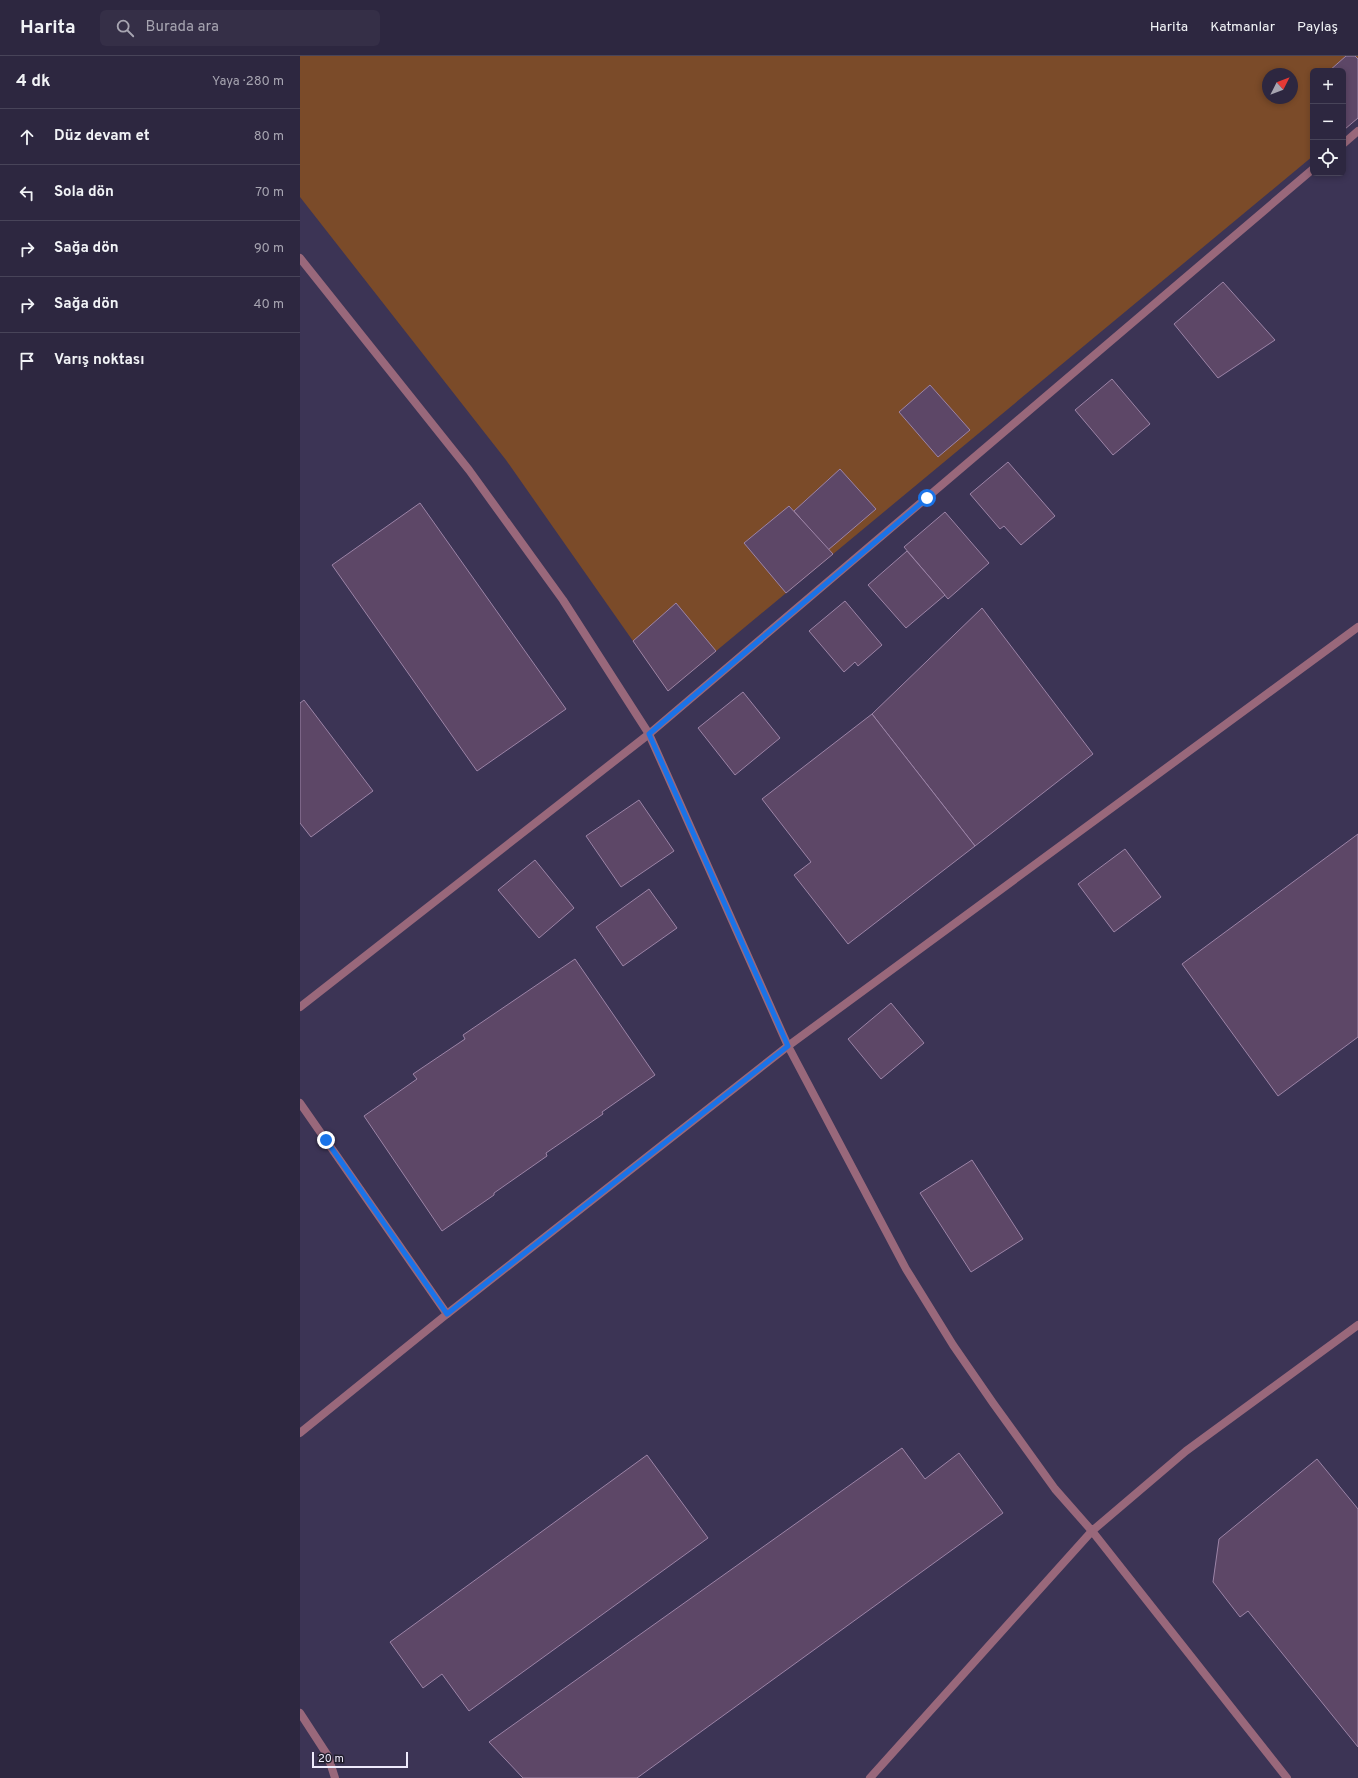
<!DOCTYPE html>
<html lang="tr">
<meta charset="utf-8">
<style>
:root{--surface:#2d2740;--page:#352f47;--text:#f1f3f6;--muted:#a7a5b1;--line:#484459}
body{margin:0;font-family:Overpass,sans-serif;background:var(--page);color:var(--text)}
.controls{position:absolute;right:12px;top:12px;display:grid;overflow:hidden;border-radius:6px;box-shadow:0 2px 6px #0003}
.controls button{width:36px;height:36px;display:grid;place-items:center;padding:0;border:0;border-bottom:1px solid var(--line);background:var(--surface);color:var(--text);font:20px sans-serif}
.compass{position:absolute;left:962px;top:12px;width:36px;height:36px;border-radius:50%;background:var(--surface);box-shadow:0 2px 6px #0003;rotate:48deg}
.scale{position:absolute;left:12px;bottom:10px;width:96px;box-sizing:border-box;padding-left:4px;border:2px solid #eeeafc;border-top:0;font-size:11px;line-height:14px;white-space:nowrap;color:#eeeafc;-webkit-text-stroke:3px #221f2e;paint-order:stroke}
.stop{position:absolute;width:12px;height:12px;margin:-9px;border:3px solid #1a73e8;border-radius:50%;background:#fff}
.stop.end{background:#1a73e8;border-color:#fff;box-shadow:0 1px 4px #0008}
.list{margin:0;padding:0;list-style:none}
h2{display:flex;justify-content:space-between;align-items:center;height:52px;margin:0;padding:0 16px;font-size:17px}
h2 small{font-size:13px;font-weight:400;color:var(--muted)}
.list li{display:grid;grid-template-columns:26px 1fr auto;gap:12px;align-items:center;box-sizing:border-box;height:56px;padding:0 16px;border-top:1px solid var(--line)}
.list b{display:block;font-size:15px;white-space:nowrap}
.list em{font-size:13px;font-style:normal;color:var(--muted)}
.icon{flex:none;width:22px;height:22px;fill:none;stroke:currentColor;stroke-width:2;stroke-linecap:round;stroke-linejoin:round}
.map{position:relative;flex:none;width:1058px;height:1722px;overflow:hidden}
header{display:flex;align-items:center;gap:24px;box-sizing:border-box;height:56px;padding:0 20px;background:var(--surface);border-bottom:1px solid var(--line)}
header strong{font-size:19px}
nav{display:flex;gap:22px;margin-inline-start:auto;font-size:14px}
.search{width:280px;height:36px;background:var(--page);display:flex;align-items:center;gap:10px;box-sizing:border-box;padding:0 14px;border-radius:6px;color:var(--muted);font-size:15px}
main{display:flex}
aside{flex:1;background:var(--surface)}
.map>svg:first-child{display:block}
.green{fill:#7b4b29;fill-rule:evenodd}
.building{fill:#5d4767;stroke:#9c84a7}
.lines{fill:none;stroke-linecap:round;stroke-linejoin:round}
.street{stroke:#99687b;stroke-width:8}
.route{stroke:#1a73e8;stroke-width:5}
</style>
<header>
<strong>Harita</strong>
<div class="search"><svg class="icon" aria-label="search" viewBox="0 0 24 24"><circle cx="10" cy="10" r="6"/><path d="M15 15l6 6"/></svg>Burada ara</div>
<nav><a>Harita</a><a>Katmanlar</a><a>Paylaş</a></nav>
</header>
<main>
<aside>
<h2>4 dk<small>Yaya · 280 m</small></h2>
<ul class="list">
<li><svg class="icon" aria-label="ahead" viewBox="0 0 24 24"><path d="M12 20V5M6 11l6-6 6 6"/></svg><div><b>Düz devam et</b></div><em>80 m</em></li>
<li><svg class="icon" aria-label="left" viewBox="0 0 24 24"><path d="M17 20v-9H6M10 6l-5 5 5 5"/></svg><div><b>Sola dön</b></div><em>70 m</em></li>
<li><svg class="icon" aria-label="right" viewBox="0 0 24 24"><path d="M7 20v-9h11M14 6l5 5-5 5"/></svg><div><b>Sağa dön</b></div><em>90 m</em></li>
<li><svg class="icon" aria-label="right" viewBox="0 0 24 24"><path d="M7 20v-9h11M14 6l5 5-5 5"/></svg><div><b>Sağa dön</b></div><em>40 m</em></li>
<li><svg class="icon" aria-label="arrive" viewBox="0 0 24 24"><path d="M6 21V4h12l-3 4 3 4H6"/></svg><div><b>Varış noktası</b></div></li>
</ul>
</aside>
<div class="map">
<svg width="1058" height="1722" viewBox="0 0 1058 1722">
<rect width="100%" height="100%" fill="#3c3455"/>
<path class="green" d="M0,0H1058V62L1043,75V15H1013V100L368,635L206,404L0,141ZM968,18H992V42H968Z"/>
<g class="building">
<polygon points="1046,0 1055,0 1058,3 1058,62 1045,73 1043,70 1043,15 1029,15"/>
<polygon points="923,226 975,284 918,322 874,268"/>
<polygon points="812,323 850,368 813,399 775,354"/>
<polygon points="630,329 670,374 638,401 599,356"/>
<polygon points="708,406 755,460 721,489 704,470 700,473 670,438"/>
<polygon points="540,413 576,453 528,494 494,455"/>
<polygon points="120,447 266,653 177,715 32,509"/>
<polygon points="489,450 533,498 486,537 444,487"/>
<polygon points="645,456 689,507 648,543 604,491"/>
<polygon points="607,495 645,539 606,572 568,529"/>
<polygon points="545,545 582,589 558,610 555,606 544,616 509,575"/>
<polygon points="376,547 416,595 368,635 333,585"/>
<polygon points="682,552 793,698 675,790 572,658"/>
<polygon points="443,636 480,682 435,719 398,672"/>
<polygon points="4,644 73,735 11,781 0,767 0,647"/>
<polygon points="572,658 675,790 548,888 494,819 511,806 462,743"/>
<polygon points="339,744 374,795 321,831 286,780"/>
<polygon points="1058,778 1058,981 978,1040 882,908"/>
<polygon points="825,793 861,841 814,876 778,828"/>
<polygon points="235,804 274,852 239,882 198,834"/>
<polygon points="349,833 377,872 323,910 296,871"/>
<polygon points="275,903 355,1019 302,1056 303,1058 246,1097 247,1100 194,1137 194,1139 142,1175 64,1060 117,1023 113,1018 165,983 163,979"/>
<polygon points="591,947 624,987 581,1023 548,983"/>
<polygon points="672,1104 723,1183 671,1216 620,1137"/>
<polygon points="602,1392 625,1423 659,1397 703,1457 337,1722 223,1722 189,1686"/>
<polygon points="347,1399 408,1482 169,1655 142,1618 123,1632 90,1586"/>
<polygon points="1017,1403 1058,1453 1058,1691 948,1555 940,1561 913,1526 919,1483"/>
</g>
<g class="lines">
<g class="street">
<polyline points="1043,88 1058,75"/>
<polyline points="0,202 169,414 263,544 349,678 488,990 606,1213 653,1289 693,1347 755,1433 792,1475 886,1395 1058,1269"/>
<polyline points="0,951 349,678 1013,113"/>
<polyline points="0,1047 147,1258 488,990 1058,571"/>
<polyline points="0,1377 147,1258"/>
<polyline points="0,1657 28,1700 35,1722"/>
<polyline points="570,1722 792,1475 987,1722"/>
</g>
</g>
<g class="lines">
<polyline class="route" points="26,1084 147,1258 488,990 349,678 627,442"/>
</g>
</svg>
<div class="controls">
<button>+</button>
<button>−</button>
<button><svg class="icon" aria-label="locate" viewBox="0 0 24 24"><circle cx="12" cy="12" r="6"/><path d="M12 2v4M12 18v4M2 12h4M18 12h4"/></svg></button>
</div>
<svg class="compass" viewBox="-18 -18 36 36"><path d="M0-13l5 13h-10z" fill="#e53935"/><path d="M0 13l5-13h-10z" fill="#a7a5b1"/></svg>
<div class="scale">20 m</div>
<div class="stop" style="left:627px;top:442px"></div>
<div class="stop end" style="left:26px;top:1084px"></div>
</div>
</main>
